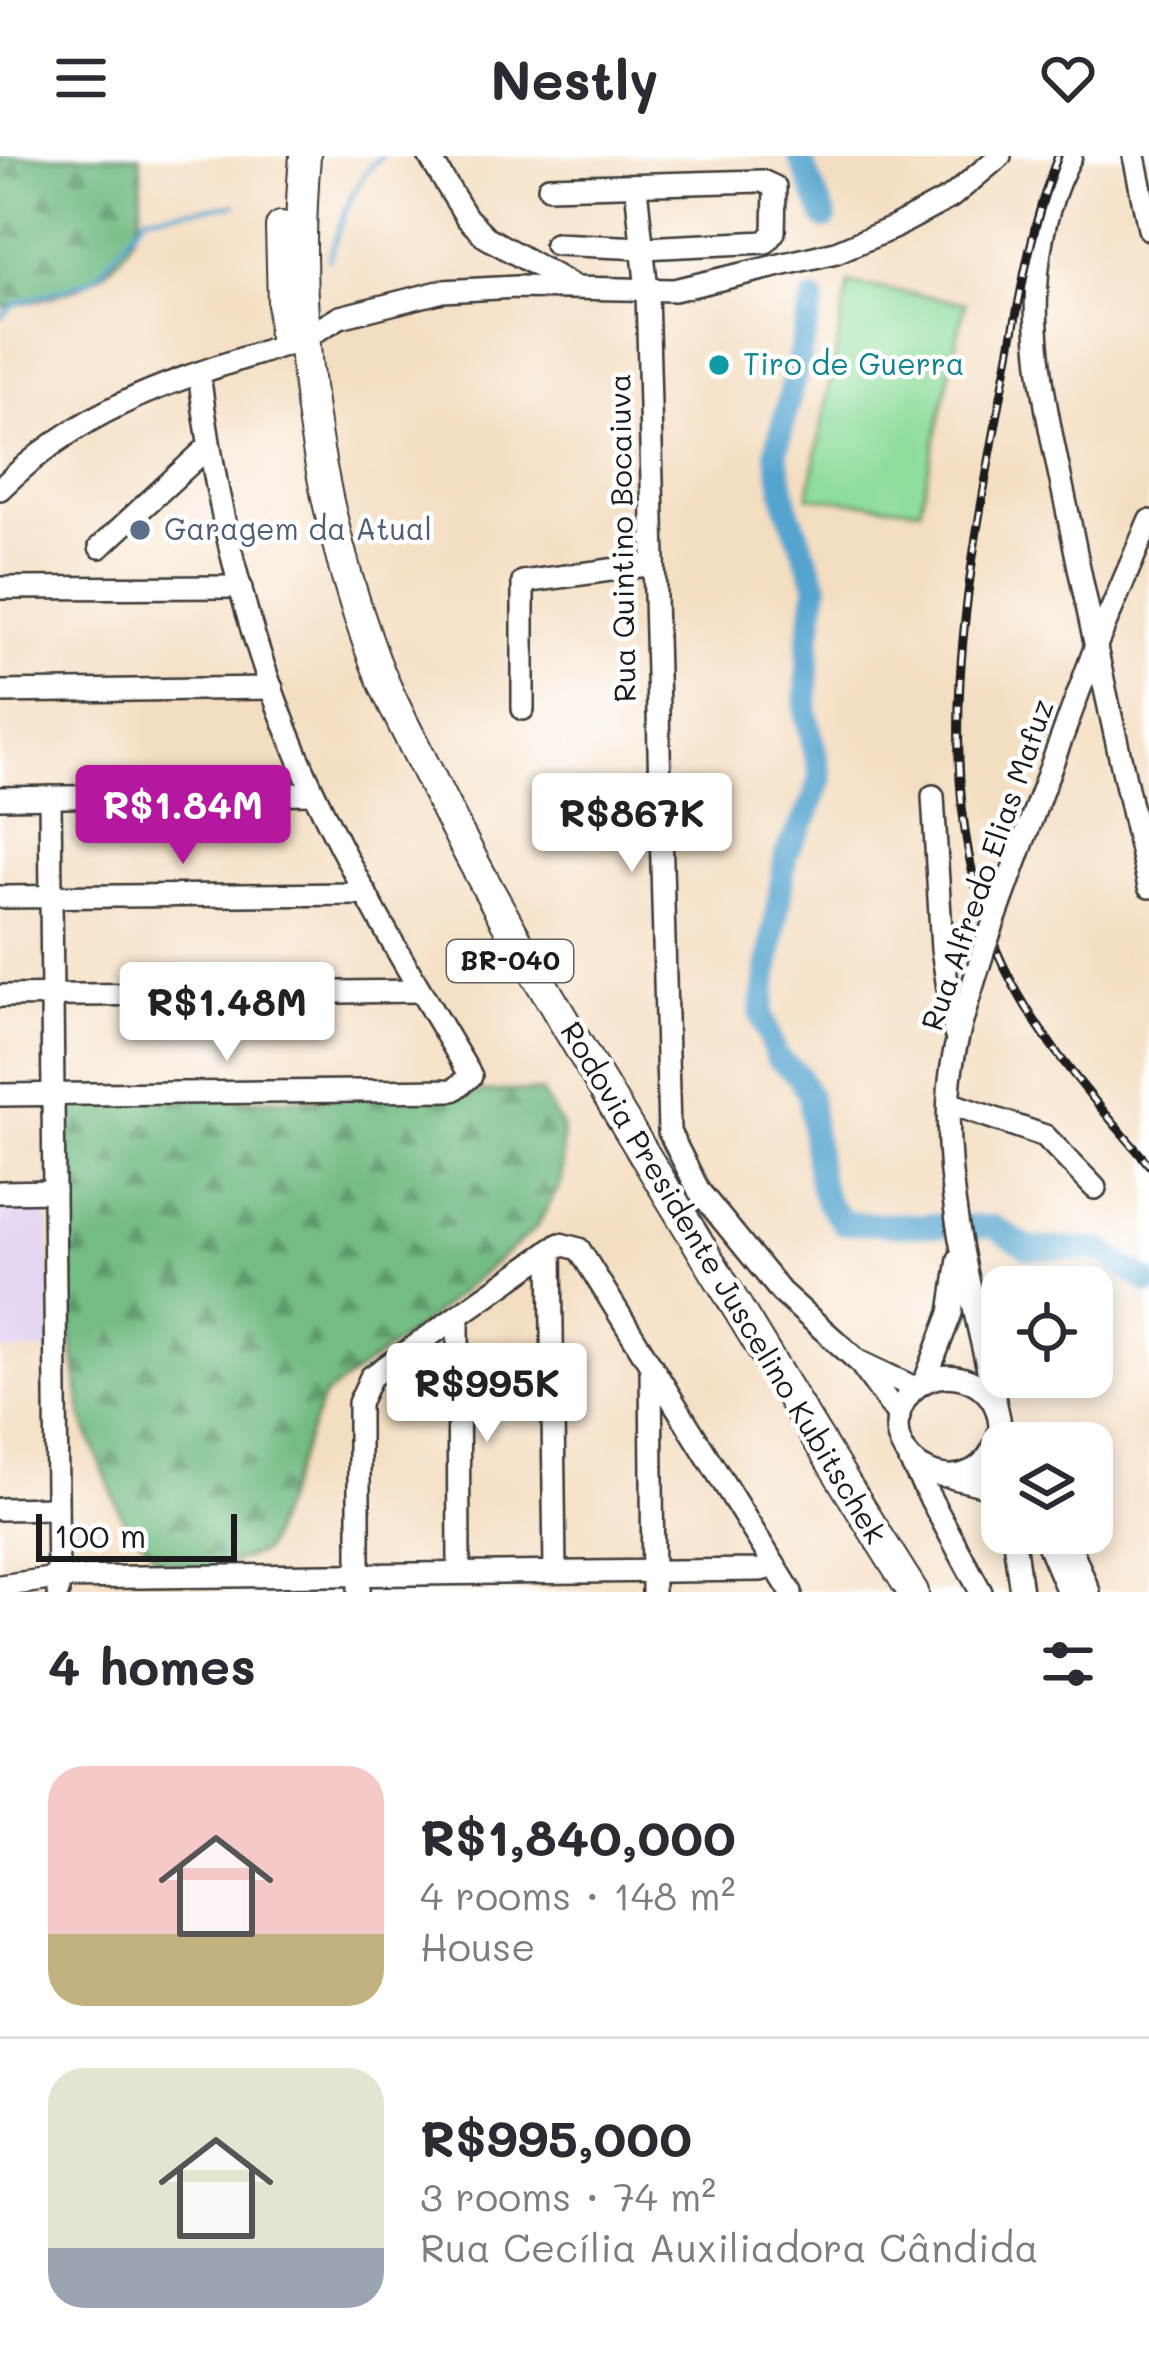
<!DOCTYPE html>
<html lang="en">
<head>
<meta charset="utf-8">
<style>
  :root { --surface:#fff; --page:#f2f2f3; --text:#2b2b33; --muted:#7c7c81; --line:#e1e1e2; --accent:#b5179e }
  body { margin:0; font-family:Mali,sans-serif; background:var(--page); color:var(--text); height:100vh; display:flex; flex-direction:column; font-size:45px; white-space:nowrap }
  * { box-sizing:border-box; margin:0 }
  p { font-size:39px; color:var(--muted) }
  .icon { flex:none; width:66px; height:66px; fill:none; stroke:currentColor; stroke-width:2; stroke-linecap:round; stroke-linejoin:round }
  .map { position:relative; height:1436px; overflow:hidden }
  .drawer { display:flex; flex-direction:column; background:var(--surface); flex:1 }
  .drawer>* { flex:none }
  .buttons { position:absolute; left:981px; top:1110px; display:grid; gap:24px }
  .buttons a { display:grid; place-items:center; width:132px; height:132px; border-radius:24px; background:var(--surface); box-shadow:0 6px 18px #0003; font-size:60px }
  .scale { position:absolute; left:36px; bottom:30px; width:201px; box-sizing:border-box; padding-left:12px; border:6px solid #1c1c1c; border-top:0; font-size:33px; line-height:42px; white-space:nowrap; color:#1c1c1c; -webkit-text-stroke:9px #fff; paint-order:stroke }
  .price { position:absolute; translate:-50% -102px; padding:0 27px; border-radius:12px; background:#fff; color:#222; font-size:39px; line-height:78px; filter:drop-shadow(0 3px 6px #0008) }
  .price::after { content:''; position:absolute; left:50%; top:72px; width:36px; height:27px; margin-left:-18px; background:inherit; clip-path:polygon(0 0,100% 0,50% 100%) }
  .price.on { background:var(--accent); color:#fff }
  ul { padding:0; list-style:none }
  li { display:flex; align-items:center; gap:36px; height:300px; padding:0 48px }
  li+li { border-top:3px solid var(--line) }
  li span { display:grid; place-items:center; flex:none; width:336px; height:240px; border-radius:36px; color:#555 }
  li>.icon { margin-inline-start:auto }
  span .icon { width:144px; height:144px; fill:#fffc; stroke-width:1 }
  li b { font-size:51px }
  h2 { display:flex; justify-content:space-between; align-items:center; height:144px; padding:0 48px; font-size:51px }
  header { display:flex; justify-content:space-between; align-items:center; height:156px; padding:0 48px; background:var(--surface); font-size:54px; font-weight:700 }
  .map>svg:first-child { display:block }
</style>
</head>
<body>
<header><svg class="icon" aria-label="menu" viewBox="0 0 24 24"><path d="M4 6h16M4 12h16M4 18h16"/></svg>Nestly<svg class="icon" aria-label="heart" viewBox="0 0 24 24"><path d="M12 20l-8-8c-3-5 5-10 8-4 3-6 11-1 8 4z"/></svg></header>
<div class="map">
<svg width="1149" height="1436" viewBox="0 0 1149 1436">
  <defs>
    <pattern id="forest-firs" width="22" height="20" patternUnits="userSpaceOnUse" patternTransform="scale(3)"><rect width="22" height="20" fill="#73bc83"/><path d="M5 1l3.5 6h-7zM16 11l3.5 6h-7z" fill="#5e986a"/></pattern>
  </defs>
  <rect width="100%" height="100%" fill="#fff"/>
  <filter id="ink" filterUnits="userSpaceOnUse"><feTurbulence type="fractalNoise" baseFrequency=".00833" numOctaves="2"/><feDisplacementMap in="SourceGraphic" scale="24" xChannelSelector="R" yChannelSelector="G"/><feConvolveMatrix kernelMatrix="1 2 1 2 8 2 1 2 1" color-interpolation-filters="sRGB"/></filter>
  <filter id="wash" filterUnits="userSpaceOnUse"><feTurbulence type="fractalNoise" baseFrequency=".004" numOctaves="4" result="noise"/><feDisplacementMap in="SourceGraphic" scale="48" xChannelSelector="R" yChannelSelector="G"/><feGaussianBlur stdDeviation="2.7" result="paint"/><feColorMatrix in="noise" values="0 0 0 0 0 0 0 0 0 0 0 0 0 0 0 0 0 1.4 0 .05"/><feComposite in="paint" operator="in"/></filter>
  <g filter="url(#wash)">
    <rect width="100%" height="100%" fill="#f4dec1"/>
    <path fill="#e2d4f3" d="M47 1042 51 1194 0 1196V1043Z"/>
    <g fill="url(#forest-firs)" stroke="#486c50" stroke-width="3">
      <path d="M0 0H140C140 18 144 40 140 58 126 126 60 142 0 151Z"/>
      <path d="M507 935 541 936 562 971V1025L536 1072 416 1173 323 1241 264 1395 211 1415 157 1402 123 1363 82 1262 62 1110 68 1052 58 949 108 942 275 944Z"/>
    </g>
    <path fill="#8fdd9b" stroke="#567c5c" stroke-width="3" d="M849 127 965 147 920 353 808 341Z"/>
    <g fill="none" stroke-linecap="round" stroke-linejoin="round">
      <g stroke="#55a4cf" stroke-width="4.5">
        <path d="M329 103C342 65 350 28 381 0"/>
        <path d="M0 162 15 148 93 123 146 59 235 49"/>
      </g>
      <g stroke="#55a4cf" stroke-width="24">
        <path d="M799 0 825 62"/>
        <path d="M813 145 776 296 787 351 817 429 809 484 806 556 821 622 808 657 786 698 761 858 777 902 798 919 809 940 819 1022 826 1045 843 1067 994 1071 1028 1092 1100 1094 1149 1127"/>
      </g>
    </g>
  </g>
  <g filter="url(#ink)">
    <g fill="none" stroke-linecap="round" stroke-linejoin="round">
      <g stroke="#3c3935" stroke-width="26">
        <g id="minor">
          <path d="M429 0 467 62 486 81 573 130"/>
          <path d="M1071 0C1004 123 1050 264 1075 392 1098 505 1124 618 1149 731"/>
          <path d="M1134 0 1149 73"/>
          <path d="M549 31 762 25 775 31 774 76 766 86 643 92 555 88"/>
          <path d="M636 31 647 135 669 976 699 1035 781 1136 858 1205 915 1232"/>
          <path d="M304 182 340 161 443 135 516 131 674 134 836 96 893 72 951 41 1000 0"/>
          <path d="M0 333C86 248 173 225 284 189"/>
          <path d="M100 391 208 291"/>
          <path d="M0 432 241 431"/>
          <path d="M0 536 272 532"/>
          <path d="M523 553V426L654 408"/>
          <path d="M933 640 942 793 955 878"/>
          <path d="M50 641 58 1436"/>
          <path d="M0 642 314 637"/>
          <path d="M1020 694 1095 492 1149 365"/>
          <path d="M0 741 366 738"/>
          <path d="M984 793C970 840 952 887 949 936 943 1043 975 1151 997 1254"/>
          <path d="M0 840 420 835"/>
          <path d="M0 939 454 934 471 920C416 828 361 736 315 639 253 507 217 361 199 217"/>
          <path d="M949 947 1045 980 1095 1032"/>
          <path d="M0 1036 54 1035"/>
          <path d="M551 1094 555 1416"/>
          <path d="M458 1160 459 1417"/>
          <path d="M651 1209 653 1436"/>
          <path d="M862 1210 899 1261"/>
          <path d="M925 1225 951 1157 959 1103"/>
          <path d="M1000 1273C979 1364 863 1306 907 1241 931 1208 983 1216 997 1254 1001 1265 1000 1279 1002 1291"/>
          <path d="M910 1305 981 1436"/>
          <path d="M954 1322 1002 1334"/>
          <path d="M0 1353 57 1352"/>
          <path d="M1013 1377 1021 1436"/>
          <path d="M1043 1377 1068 1436"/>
          <path d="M1065 1377 1089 1436"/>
          <path d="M0 1430 57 1422 761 1414 775 1410"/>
          <path d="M359 1436V1247L371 1221 560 1088 579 1093 791 1436"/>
        </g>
      </g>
      <g stroke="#3c3935" stroke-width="34">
        <g id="highway">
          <path d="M305 0C291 164 314 337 370 492 386 538 410 580 431 623 494 752 568 873 642 995 732 1142 820 1290 913 1436"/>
          <path d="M281 71 284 185"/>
        </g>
      </g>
      <use href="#minor" stroke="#fff" stroke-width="21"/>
      <use href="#highway" stroke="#fff" stroke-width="30"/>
      <g stroke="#1c1c1c" stroke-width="9">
        <path id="rail" d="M1058 0C1029 74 1018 152 1003 230 970 405 925 625 997 795 1032 877 1092 941 1149 1009"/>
      </g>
      <use href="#rail" stroke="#fff" stroke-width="4.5" stroke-dasharray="14" stroke-linecap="butt"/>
      <g stroke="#3c3935" stroke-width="26" stroke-linecap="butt">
        <path id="minor-bridge" d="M984 793 1020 694"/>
      </g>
      <use href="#minor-bridge" stroke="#fff" stroke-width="21"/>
    </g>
  </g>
  <circle fill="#0f9aa8" stroke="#fff" stroke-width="4.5" cx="719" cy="209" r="12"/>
  <circle fill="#5c6f8a" stroke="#fff" stroke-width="4.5" cx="140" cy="374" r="12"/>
  <g text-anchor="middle" stroke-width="9" stroke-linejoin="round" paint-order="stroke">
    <rect fill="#fff" stroke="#606060" stroke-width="3" x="447" y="784" width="126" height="42" rx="9"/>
    <g font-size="27" font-weight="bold" fill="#1c1c1c">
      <text x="510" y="814">BR-040</text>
    </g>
    <g font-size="30" fill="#0d838f" stroke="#fff" text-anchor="start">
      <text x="743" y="219">Tiro de Guerra</text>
    </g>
    <g font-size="30" fill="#4e5e75" stroke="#fff" text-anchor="start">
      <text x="164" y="384">Garagem da Atual</text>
    </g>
    <g font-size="30" fill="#1c1c1c" stroke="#fff">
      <text transform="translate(623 382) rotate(-91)" y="10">Rua Quintino Bocaiuva</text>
      <text transform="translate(988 709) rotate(-71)" y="10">Rua Alfredo Elias Mafuz</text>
      <text transform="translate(723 1127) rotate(59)" y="10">Rodovia Presidente Juscelino Kubitschek</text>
    </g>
  </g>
</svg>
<div class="buttons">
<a><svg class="icon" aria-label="locate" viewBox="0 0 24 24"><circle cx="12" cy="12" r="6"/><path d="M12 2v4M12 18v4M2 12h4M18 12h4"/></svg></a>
<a><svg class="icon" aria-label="layers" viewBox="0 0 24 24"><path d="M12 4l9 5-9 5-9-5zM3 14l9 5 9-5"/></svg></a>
</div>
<div class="scale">100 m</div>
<b class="price on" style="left:183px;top:711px">R$1.84M</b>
<b class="price" style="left:632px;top:719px">R$867K</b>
<b class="price" style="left:227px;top:908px">R$1.48M</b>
<b class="price" style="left:487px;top:1289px">R$995K</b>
</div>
<section class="drawer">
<h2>4 homes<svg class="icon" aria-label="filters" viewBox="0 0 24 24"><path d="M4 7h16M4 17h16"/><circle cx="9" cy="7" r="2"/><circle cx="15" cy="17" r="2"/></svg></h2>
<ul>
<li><span style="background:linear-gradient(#f6c9c9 70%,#c2b280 0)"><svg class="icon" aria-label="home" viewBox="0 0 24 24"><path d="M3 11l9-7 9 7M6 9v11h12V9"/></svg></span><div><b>R$1,840,000</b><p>4 rooms · 148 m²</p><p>House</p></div></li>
<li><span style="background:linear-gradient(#dfe7d0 75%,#9aa5b1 0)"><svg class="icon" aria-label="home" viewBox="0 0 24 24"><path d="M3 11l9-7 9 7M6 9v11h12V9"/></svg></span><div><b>R$995,000</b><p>3 rooms · 74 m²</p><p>Rua Cecília Auxiliadora Cândida</p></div></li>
</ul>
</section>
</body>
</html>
